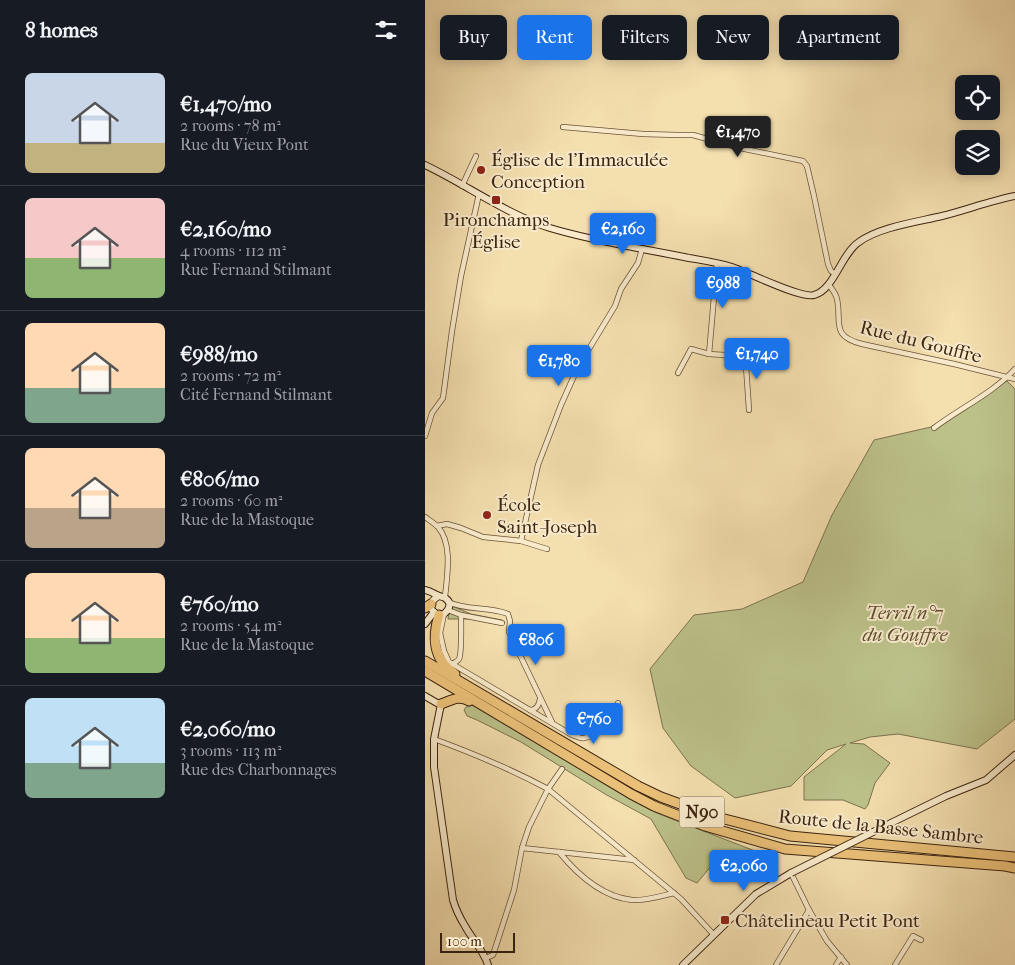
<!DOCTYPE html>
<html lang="en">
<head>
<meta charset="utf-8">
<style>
  :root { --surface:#171b24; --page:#242831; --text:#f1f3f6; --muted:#9ea1a6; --line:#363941; --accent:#1a73e8 }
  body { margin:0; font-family:"IM FELL French Canon",serif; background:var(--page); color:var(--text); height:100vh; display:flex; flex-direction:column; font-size:19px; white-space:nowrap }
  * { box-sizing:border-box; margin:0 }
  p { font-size:16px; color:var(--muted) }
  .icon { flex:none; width:28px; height:28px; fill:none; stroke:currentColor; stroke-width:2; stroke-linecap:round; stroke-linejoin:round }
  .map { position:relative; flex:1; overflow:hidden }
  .drawer { display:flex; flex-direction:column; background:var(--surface); width:425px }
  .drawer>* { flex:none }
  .banner { position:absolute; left:15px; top:15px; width:475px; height:45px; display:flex; gap:10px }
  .fabs { position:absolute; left:530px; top:75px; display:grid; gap:10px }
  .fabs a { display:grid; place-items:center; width:45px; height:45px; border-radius:8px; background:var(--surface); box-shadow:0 2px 12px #0003; font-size:25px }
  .scale { position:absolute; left:15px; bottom:12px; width:75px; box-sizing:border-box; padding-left:5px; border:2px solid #3d2411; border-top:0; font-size:14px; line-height:18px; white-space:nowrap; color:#3d2411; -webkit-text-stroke:4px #f8eacb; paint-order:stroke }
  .price { position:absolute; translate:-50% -42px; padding:0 11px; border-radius:5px; background:var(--accent); color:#fff; font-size:16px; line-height:32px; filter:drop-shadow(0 1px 2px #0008) }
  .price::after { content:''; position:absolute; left:50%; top:30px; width:15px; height:11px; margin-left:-8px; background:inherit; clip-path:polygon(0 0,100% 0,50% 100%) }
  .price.on { background:#222; color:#fff }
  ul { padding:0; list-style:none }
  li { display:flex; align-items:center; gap:15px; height:125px; padding:0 25px }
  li+li { border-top:1px solid var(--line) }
  li span { display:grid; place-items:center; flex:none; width:140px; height:100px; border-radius:8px; color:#555 }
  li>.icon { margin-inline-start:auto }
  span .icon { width:60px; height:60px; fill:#fffc; stroke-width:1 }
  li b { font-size:21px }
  h2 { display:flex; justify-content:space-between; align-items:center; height:60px; padding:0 25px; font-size:21px }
  .tag { padding:0 18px; border-radius:8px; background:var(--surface); box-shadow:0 2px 12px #0003; font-size:18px; line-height:45px }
  .tag.on { background:var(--accent); color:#fff }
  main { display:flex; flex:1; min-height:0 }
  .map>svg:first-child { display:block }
</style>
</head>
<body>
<main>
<section class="drawer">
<h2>8 homes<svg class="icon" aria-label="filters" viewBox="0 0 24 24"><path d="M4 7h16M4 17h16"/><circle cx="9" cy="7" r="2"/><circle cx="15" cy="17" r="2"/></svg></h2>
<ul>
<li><span style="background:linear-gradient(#c9d6e8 70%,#c2b280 0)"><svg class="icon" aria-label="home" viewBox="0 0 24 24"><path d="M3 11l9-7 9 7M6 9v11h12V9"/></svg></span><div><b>€1,470/mo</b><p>2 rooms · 78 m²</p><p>Rue du Vieux Pont</p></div></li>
<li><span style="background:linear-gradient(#f6c9c9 60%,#8fb573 0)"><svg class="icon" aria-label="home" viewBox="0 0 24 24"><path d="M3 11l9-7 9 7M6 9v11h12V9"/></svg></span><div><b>€2,160/mo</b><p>4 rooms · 112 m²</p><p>Rue Fernand Stilmant</p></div></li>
<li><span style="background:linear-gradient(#ffd9b3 65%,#7fa58c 0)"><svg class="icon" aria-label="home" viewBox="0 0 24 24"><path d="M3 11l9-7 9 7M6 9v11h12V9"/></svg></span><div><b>€988/mo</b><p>2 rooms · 72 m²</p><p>Cité Fernand Stilmant</p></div></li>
<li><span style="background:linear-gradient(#ffd9b3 60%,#b9a48a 0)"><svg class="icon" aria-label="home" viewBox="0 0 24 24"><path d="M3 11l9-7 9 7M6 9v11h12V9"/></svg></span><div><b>€806/mo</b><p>2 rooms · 60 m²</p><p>Rue de la Mastoque</p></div></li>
<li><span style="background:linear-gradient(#ffd9b3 65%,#8fb573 0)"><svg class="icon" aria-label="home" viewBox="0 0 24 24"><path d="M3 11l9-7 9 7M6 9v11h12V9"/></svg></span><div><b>€760/mo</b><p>2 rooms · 54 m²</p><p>Rue de la Mastoque</p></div></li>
<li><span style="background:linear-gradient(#bfe0f5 65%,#7fa58c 0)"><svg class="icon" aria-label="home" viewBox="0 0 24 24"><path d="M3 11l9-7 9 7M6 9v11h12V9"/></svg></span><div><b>€2,060/mo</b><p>3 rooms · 113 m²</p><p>Rue des Charbonnages</p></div></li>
</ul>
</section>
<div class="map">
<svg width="590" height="965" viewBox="0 0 590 965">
  <rect width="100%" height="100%" fill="#f4dfaf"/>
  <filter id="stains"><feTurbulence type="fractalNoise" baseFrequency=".004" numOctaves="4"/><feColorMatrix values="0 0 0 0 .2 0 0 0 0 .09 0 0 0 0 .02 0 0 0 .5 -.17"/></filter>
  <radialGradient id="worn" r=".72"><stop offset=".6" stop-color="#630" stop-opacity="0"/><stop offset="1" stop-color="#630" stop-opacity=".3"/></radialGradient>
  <g fill="#bcc18a" stroke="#7c724e">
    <path d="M582 381 590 389V719L552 749 473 734 445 737 425 743 439 744 465 763 450 783 443 805 440 809 418 800H379V777L421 744 402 750 366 786 310 798 266 766 238 728 225 669 269 615 317 609 378 582 407 515 449 440 506 427Z"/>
    <path d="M25 605 46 614 77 620 76 625 45 619H23Z"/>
    <path d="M48 705 229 812 330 851 296 854 272 883 261 878 226 819 180 794 96 742 52 720 42 716 39 710 41 707Z"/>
  </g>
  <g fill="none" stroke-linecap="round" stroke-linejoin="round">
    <g stroke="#6b5338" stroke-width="6">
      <g id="street">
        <path d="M138 127 218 134 253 135H268L315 148 378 161 382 166 389 196 403 264 406 271 410 274"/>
        <path d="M37 186 51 156"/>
        <path d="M404 285C407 289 411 294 412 299 417 322 405 336 437 344L529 364 590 379"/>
        <path d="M284 354 292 263"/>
        <path d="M253 373 266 349 284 354 299 355 321 366 324 410"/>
        <path d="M509 428C535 408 567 394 590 369"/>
        <path d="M0 436 7 413 18 398 27 331 36 276 54 194"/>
        <path d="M0 517C4 520 9 523 13 527 28 544 22 576 20 597"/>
        <path d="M12 526 22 524 36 528 58 537 96 541 122 549"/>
        <path d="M96 541 113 465 136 405 153 367 190 306 196 289 213 263 217 249"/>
        <path d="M23 602C42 611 64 606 83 614L85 621 84 632 127 722"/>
        <path d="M23 610 36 615 77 623"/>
        <path d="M19 614 15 633 19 651 24 662 147 735C151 736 156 739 159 738 178 735 186 718 193 703"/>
        <path d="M28 664C30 662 33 661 34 659 37 654 36 622 36 615"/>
        <path d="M105 710C111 710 114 705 115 699"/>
        <path d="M9 739C47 753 88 770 123 789L256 899 289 935"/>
        <path d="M97 848 209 860"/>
        <path d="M134 852C152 874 177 897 207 900 221 901 236 896 249 893"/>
        <path d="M366 873 384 910 402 941 422 965"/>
        <path d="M61 958 68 955 89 890 97 848 104 827 123 789 137 769"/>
        <path d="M351 965 384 910"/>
        <path d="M411 965 416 957"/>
        <path d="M470 965 488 936 496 940"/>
      </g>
    </g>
    <g stroke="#3d2411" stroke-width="8">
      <g id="secondary">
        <path d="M0 165C42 185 81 214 125 228 168 241 214 248 259 257 275 260 291 262 307 267 323 272 376 299 389 295 409 290 416 254 434 242 454 227 492 222 517 216 541 210 565 201 590 196"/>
        <path d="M0 590C5 591 8 593 12 595 13 596 19 597 20 598 28 603 24 611 17 615 4 614 2 602 14 596"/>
        <path d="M0 624 9 612"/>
        <path d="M0 696 12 703 16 704 9 739V767L28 900C31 910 35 918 40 926 47 939 59 951 63 965"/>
        <path d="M468 822 521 796 561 780 590 755"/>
        <path d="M258 965 331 894 366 873"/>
      </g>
    </g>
    <g stroke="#3d2411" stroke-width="11">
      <g id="highway">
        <path d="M0 608 6 604"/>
        <path d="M14 615C7 637 8 660 30 674"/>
        <path d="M0 661 213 786 236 797 288 816 365 836 590 857"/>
        <path d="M0 671 206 794 229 806 280 826 360 849 580 866 590 868"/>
        <path d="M16 704C27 700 34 695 44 701"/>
      </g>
    </g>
    <use href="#street" stroke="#f8eacb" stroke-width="4.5"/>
    <use href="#secondary" stroke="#f8eacb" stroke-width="6"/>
    <use href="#highway" stroke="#eac078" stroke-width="9"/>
    <g stroke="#3d2411" stroke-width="8" stroke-linecap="butt">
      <path id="secondary-bridge" d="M366 873 468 822"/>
    </g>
    <use href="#secondary-bridge" stroke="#f8eacb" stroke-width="6"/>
  </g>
  <g fill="#8f2418" stroke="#f8eacb" stroke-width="2">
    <circle cx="56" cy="170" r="5"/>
    <rect x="66" y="195" width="10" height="10" rx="2.5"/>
    <circle cx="62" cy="515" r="5"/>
    <rect x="295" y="915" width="10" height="10" rx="2.5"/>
  </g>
  <g text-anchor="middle" stroke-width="4" stroke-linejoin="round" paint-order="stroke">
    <rect fill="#f8eacb" stroke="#755f49" stroke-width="1" x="254.5" y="796.5" width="45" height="31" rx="4"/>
    <g font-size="18" font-weight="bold" fill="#3d2411">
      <text x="277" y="818">N90</text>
    </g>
    <g font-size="19" fill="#3d2411" stroke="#f8eacb" text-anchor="start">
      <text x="66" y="166">Église de l'Immaculée<tspan x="66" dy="22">Conception</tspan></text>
      <text x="71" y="226" text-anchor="middle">Pironchamps<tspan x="71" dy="22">Église</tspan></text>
      <text x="72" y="511">École<tspan x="72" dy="22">Saint-Joseph</tspan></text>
      <text x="310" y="927">Châtelineau Petit Pont</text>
    </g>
    <g font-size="19" fill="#3d2411" stroke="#f8eacb">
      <text transform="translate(496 341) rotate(14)" y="7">Rue du Gouffre</text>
      <text transform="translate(456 826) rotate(6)" y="7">Route de la Basse Sambre</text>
    </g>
    <g font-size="19" font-style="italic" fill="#5d4b2f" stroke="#f8eacb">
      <text x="480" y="619">Terril n°7<tspan x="480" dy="22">du Gouffre</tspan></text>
    </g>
  </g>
  <rect width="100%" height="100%" filter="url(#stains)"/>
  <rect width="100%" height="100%" fill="url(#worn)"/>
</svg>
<div class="fabs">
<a><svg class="icon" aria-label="locate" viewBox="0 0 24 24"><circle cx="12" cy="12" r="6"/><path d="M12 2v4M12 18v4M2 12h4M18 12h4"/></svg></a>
<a><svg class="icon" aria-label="layers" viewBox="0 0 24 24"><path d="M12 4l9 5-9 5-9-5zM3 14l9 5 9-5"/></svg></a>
</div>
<div class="scale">100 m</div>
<b class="price on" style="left:313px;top:158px">€1,470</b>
<b class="price" style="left:198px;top:255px">€2,160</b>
<b class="price" style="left:298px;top:309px">€988</b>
<b class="price" style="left:332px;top:380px">€1,740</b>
<b class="price" style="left:134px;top:387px">€1,780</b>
<b class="price" style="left:111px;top:666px">€806</b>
<b class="price" style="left:169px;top:745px">€760</b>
<b class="price" style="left:319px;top:892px">€2,060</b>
<div class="banner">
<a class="tag">Buy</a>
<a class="tag on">Rent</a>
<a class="tag">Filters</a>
<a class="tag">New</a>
<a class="tag">Apartment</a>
</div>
</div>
</main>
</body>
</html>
